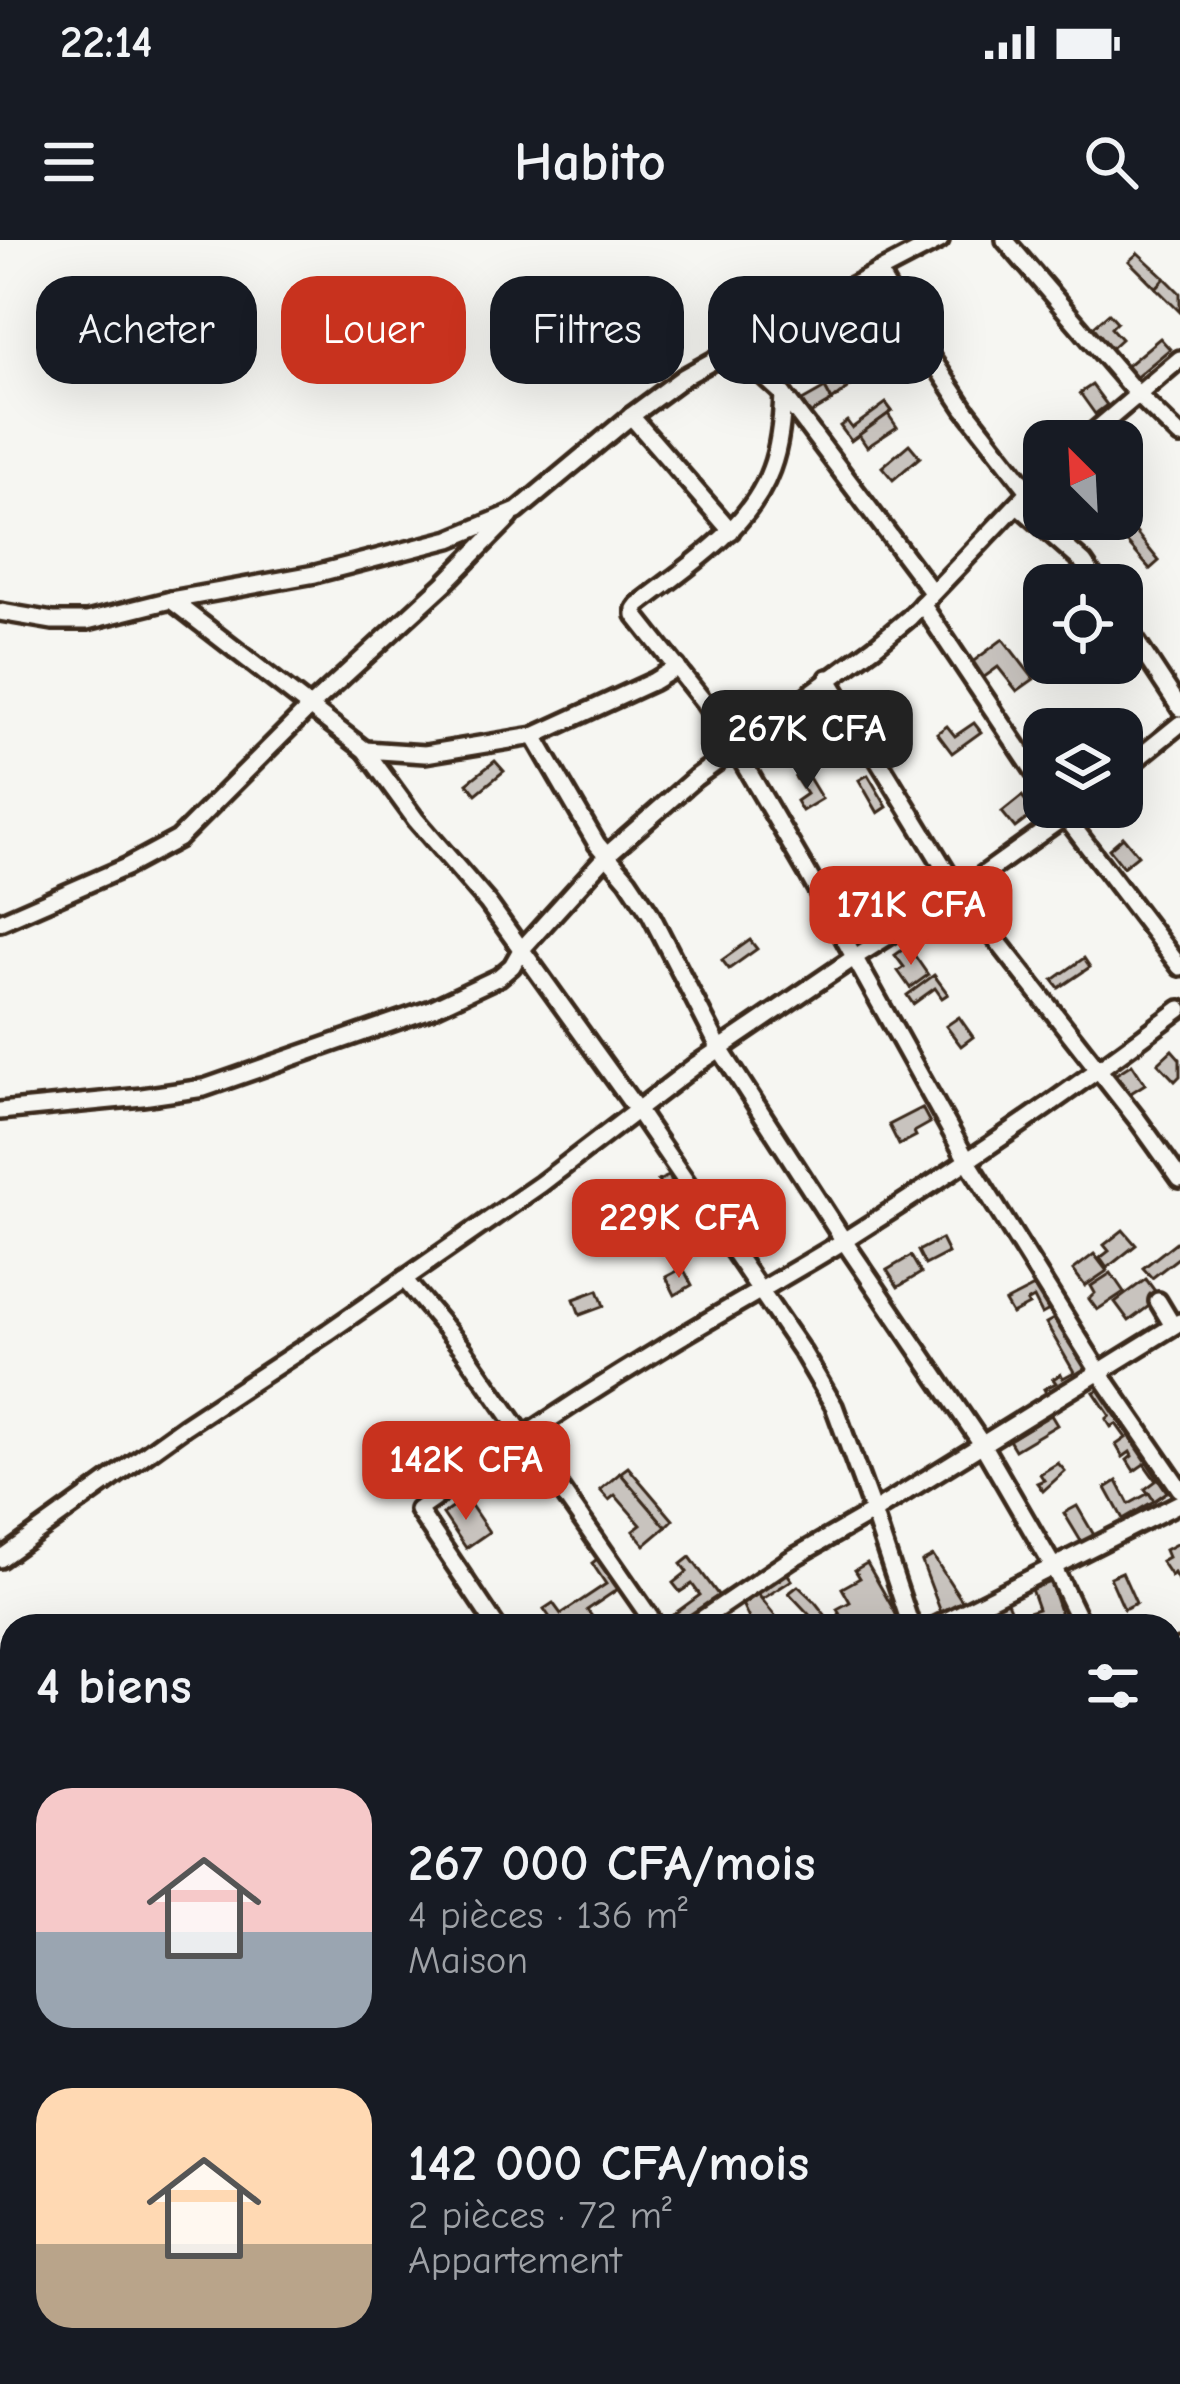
<!DOCTYPE html>
<html lang="fr">
<head>
<meta charset="utf-8">
<style>
  :root { --surface:#171b24; --page:#242831; --text:#f1f3f6; --muted:#9ea1a6; --accent:#c8321e }
  body { margin:0; font-family:"Comic Neue",sans-serif; background:var(--page); color:var(--text); height:100vh; display:flex; flex-direction:column; font-size:45px; white-space:nowrap }
  * { box-sizing:border-box; margin:0 }
  p { font-size:39px; color:var(--muted) }
  .icon { flex:none; width:66px; height:66px; fill:none; stroke:currentColor; stroke-width:2; stroke-linecap:round; stroke-linejoin:round }
  .map { position:relative; flex:1; overflow:hidden }
  .drawer { position:absolute; left:0px; top:1374px; width:1182px; height:771px; display:flex; flex-direction:column; background:var(--surface); border-radius:36px 36px 0 0; box-shadow:0 12px 48px #0002 }
  .drawer>* { flex:none }
  .top-card { position:absolute; left:36px; top:36px; width:1110px; height:108px; display:flex; gap:24px }
  .needle { width:78px; rotate:336deg }
  .tools { position:absolute; left:1023px; top:180px; display:grid; gap:24px }
  .tools a { display:grid; place-items:center; width:120px; height:120px; border-radius:24px; background:var(--surface); box-shadow:0 12px 48px #0002; font-size:60px }
  .price { position:absolute; translate:-50% -102px; padding:0 27px; border-radius:24px; background:var(--accent); color:#fff; font-size:39px; line-height:78px; filter:drop-shadow(0 3px 6px #0008) }
  .price::after { content:''; position:absolute; left:50%; top:72px; width:36px; height:27px; margin-left:-18px; background:inherit; clip-path:polygon(0 0,100% 0,50% 100%) }
  .price.on { background:#222; color:#fff }
  ul { padding:0; list-style:none }
  li { display:flex; align-items:center; gap:36px; height:300px; padding:0 36px }
  li span { display:grid; place-items:center; flex:none; width:336px; height:240px; border-radius:36px; color:#555 }
  li>.icon { margin-inline-start:auto }
  span .icon { width:144px; height:144px; fill:#fffc; stroke-width:1 }
  li b { font-size:51px }
  h2 { display:flex; justify-content:space-between; align-items:center; height:144px; padding:0 36px; font-size:51px }
  .pill { padding:0 42px; border-radius:36px; background:var(--surface); box-shadow:0 12px 48px #0002; font-size:42px; line-height:108px }
  .pill.on { background:var(--accent); color:#fff }
  .status { display:flex; justify-content:space-between; align-items:center; height:84px; padding:0 60px; background:var(--surface); direction:ltr }
  .status svg { height:33px; fill:currentColor }
  header { display:flex; justify-content:space-between; align-items:center; height:156px; padding:0 36px; background:var(--surface); font-size:54px; font-weight:800 }
  .map>svg:first-child { display:block }
</style>
</head>
<body>
<div class="status"><b>22:14</b><svg viewBox="0 0 49 12"><path d="M0 12V9h3v3zM5 12V6h3v6zM10 12V3h3v9zM15 12V0h3v12zM26 1h20v11H26zM47 4h2v5h-2z"/></svg></div>
<header><svg class="icon" aria-label="menu" viewBox="0 0 24 24"><path d="M4 6h16M4 12h16M4 18h16"/></svg>Habito<svg class="icon" aria-label="search" viewBox="0 0 24 24"><circle cx="10" cy="10" r="6"/><path d="M15 15l6 6"/></svg></header>
<div class="map">
<svg width="1180" height="2144" viewBox="0 0 1180 2144">
  <rect width="100%" height="100%" fill="#f6f6f2"/>
  <filter id="ink" filterUnits="userSpaceOnUse"><feTurbulence type="fractalNoise" baseFrequency=".00833" numOctaves="2"/><feDisplacementMap in="SourceGraphic" scale="24" xChannelSelector="R" yChannelSelector="G"/><feConvolveMatrix kernelMatrix="1 2 1 2 8 2 1 2 1" color-interpolation-filters="sRGB"/></filter>
  <g filter="url(#ink)">
    <path fill="#dad9d3" stroke="#8a8278" stroke-width="3" d="M1170 1644 1180 1655V2144H127L123 2133H1170Z"/>
    <g fill="#c8c3be" stroke="#3b2a1e" stroke-width="3">
      <path d="M1138 13 1165 38 1156 48 1129 21Z"/>
      <path d="M1165 38 1180 53V72L1156 48Z"/>
      <path d="M1109 73 1117 82 1111 88 1121 99 1110 109 1092 88Z"/>
      <path d="M1160 98 1170 109 1133 140 1123 129Z"/>
      <path d="M885 105 893 113 832 161 825 148Z"/>
      <path d="M1092 145 1107 165 1095 174 1080 153Z"/>
      <path d="M825 148 832 161 810 174 802 161Z"/>
      <path d="M886 163 892 171 851 201 840 186 847 181 852 188Z"/>
      <path d="M888 174 897 187 867 207 859 195Z"/>
      <path d="M909 204 920 217 893 240 882 227Z"/>
      <path d="M1134 290 1159 321 1150 329 1124 299Z"/>
      <path d="M1003 399 1034 439 1017 451 998 427 983 438 971 423Z"/>
      <path d="M974 483 981 492 952 513 937 493 947 486 955 496Z"/>
      <path d="M495 521 504 531 476 554 467 543Z"/>
      <path d="M805 531 822 559 802 571 796 561 806 554 795 537Z"/>
      <path d="M868 535 887 567 878 573 859 540Z"/>
      <path d="M1022 556 1035 573 1015 588 1002 572Z"/>
      <path d="M1123 597 1138 615 1123 627 1109 609Z"/>
      <path d="M885 644 899 666 881 678 867 656Z"/>
      <path d="M750 700 757 709 729 729 722 720Z"/>
      <path d="M908 706 928 735 910 748 898 731 904 727 895 715Z"/>
      <path d="M1084 718 1090 727 1059 748 1053 740Z"/>
      <path d="M934 735 948 754 942 758 935 748 913 764 907 755Z"/>
      <path d="M959 777 973 797 961 806 946 786Z"/>
      <path d="M1172 810 1180 819V836L1175 841 1158 823Z"/>
      <path d="M1132 824 1145 844 1126 856 1113 836Z"/>
      <path d="M922 868 930 883 914 892 916 896 899 905 889 885Z"/>
      <path d="M669 936 683 965 673 970 658 941Z"/>
      <path d="M1123 990 1136 1005 1107 1028 1100 1018 1109 1011 1104 1005Z"/>
      <path d="M941 999 948 1013 925 1025 918 1011Z"/>
      <path d="M1180 999V1020L1178 1018 1152 1038 1143 1028Z"/>
      <path d="M1094 1014 1107 1031 1085 1046 1073 1030Z"/>
      <path d="M911 1016 921 1033 898 1047 887 1030Z"/>
      <path d="M683 1028 692 1045 675 1055 666 1037Z"/>
      <path d="M1111 1033 1124 1052 1097 1070 1089 1059 1095 1053 1091 1046Z"/>
      <path d="M1146 1039 1160 1058 1129 1081 1115 1062Z"/>
      <path d="M1038 1045 1051 1069 1042 1074 1034 1058 1027 1062 1029 1065 1012 1074 1005 1062Z"/>
      <path d="M598 1050 604 1066 580 1075 574 1059Z"/>
      <path d="M1057 1077 1089 1135 1048 1157 1044 1149 1056 1143 1053 1139 1061 1134 1063 1138 1074 1132 1046 1083Z"/>
      <path d="M1098 1150 1167 1252 1154 1261 1145 1249 1156 1241 1144 1224 1134 1231 1127 1220 1132 1216 1130 1212 1123 1217 1116 1205 1126 1198 1116 1184 1111 1187 1106 1179 1110 1176 1094 1152Z"/>
      <path d="M1051 1175 1057 1185 1015 1210 1009 1200Z"/>
      <path d="M1058 1223 1065 1231 1043 1251 1037 1243 1044 1240 1040 1234Z"/>
      <path d="M628 1227 673 1280 666 1287 620 1233Z"/>
      <path d="M620 1233 666 1287 645 1305 633 1291 641 1285 615 1255 609 1260 600 1250Z"/>
      <path d="M1117 1241 1129 1264 1149 1253 1154 1261 1123 1279 1106 1248Z"/>
      <path d="M466 1258 489 1292 466 1308 443 1274Z"/>
      <path d="M1077 1266 1094 1295 1082 1303 1064 1273Z"/>
      <path d="M1180 1302V1344L1174 1333 1171 1336 1161 1321 1168 1317 1165 1310Z"/>
      <path d="M601 1316 621 1347 587 1370 594 1379 583 1386H556L544 1369 553 1363 561 1374 606 1344 592 1323Z"/>
      <path d="M933 1316 964 1364 942 1375 922 1322Z"/>
      <path d="M690 1317 719 1356 680 1386H666L663 1382 700 1355 692 1344 680 1352 673 1343 687 1332 681 1324Z"/>
      <path d="M867 1323 900 1381 891 1386H846L837 1369 850 1362 842 1348 860 1338 855 1330Z"/>
      <path d="M786 1332 792 1340 761 1360 756 1352Z"/>
      <path d="M1122 1332 1136 1363 1124 1369 1110 1337Z"/>
      <path d="M1050 1342 1065 1386H1046L1045 1384 1032 1386 1028 1372 1038 1369 1031 1349Z"/>
      <path d="M798 1346 815 1362 834 1386H820L789 1353Z"/>
      <path d="M756 1352 776 1377 764 1386H747L751 1383 742 1364Z"/>
      <path d="M1006 1360 1017 1386H992L985 1369Z"/>
    </g>
    <g fill="none" stroke-linecap="round" stroke-linejoin="round">
      <g stroke="#3b2a1e" stroke-width="24">
        <g id="minor">
          <path d="M1005 0 1137 154 1180 196"/>
          <path d="M878 32 904 77 965 169 1029 251"/>
          <path d="M735 110 783 154 932 352"/>
          <path d="M783 154C782 179 780 205 771 229 749 290 686 327 638 365L635 369V375L704 462 734 507 807 632 967 920 1100 1133 1180 1249"/>
          <path d="M631 176 731 291"/>
          <path d="M1083 201 1180 119"/>
          <path d="M1018 265 1084 323 1099 345"/>
          <path d="M171 360 365 510 416 580 488 663 637 870 803 1113 834 1166 873 1272 791 1319 692 1386"/>
          <path d="M922 364 1044 546"/>
          <path d="M0 372 53 381H87L171 360 315 334 450 299 517 271 631 176 684 137 777 85 940 0"/>
          <path d="M1122 380 1180 468"/>
          <path d="M828 438 959 652 1137 879 1180 939"/>
          <path d="M534 496 597 604 628 640 650 673 720 809 844 1001 982 1204 1054 1328 1082 1386"/>
          <path d="M365 510 425 514 534 496 654 441 677 427"/>
          <path d="M1122 531 1180 484"/>
          <path d="M1058 567 1180 727"/>
          <path d="M0 682 126 627 178 599 309 468 444 344 510 277"/>
          <path d="M0 871 142 857 204 848 431 769 499 737 512 726 521 710 606 616 695 538 874 407 909 378 1044 236"/>
          <path d="M404 1039 463 1109 656 1386"/>
          <path d="M1158 1061 1173 1086"/>
          <path d="M0 1319 185 1186 328 1092 541 944 696 825 855 717 959 652 1078 567"/>
          <path d="M496 1386 418 1270C497 1213 578 1159 661 1109 721 1072 782 1039 842 1002 958 929 1071 852 1180 769"/>
          <path d="M911 1386 873 1272 1180 1082"/>
          <path d="M936 1386 1180 1263"/>
          <path d="M1170 1410 1180 1408"/>
          <path d="M0 1565 12 1566"/>
        </g>
      </g>
      <use href="#minor" stroke="#f6f6f2" stroke-width="15"/>
    </g>
  </g>
</svg>
<div class="tools">
<a><svg class="needle" viewBox="-14 -14 28 28"><path d="M0-13l5 13h-10z" fill="#e53935"/><path d="M0 13l5-13h-10z" fill="#9ea1a6"/></svg></a>
<a><svg class="icon" aria-label="locate" viewBox="0 0 24 24"><circle cx="12" cy="12" r="6"/><path d="M12 2v4M12 18v4M2 12h4M18 12h4"/></svg></a>
<a><svg class="icon" aria-label="layers" viewBox="0 0 24 24"><path d="M12 4l9 5-9 5-9-5zM3 14l9 5 9-5"/></svg></a>
</div>
<b class="price on" style="left:807px;top:552px">267K CFA</b>
<b class="price" style="left:911px;top:728px">171K CFA</b>
<b class="price" style="left:679px;top:1041px">229K CFA</b>
<b class="price" style="left:466px;top:1283px">142K CFA</b>
<div class="top-card">
<a class="pill">Acheter</a>
<a class="pill on">Louer</a>
<a class="pill">Filtres</a>
<a class="pill">Nouveau</a>
</div>
<section class="drawer">
<h2>4 biens<svg class="icon" aria-label="filters" viewBox="0 0 24 24"><path d="M4 7h16M4 17h16"/><circle cx="9" cy="7" r="2"/><circle cx="15" cy="17" r="2"/></svg></h2>
<ul>
<li><span style="background:linear-gradient(#f6c9c9 60%,#9aa5b1 0)"><svg class="icon" aria-label="home" viewBox="0 0 24 24"><path d="M3 11l9-7 9 7M6 9v11h12V9"/></svg></span><div><b>267 000 CFA/mois</b><p>4 pièces · 136 m²</p><p>Maison</p></div></li>
<li><span style="background:linear-gradient(#ffd9b3 65%,#b9a48a 0)"><svg class="icon" aria-label="home" viewBox="0 0 24 24"><path d="M3 11l9-7 9 7M6 9v11h12V9"/></svg></span><div><b>142 000 CFA/mois</b><p>2 pièces · 72 m²</p><p>Appartement</p></div></li>
</ul>
</section>
</div>
</body>
</html>
